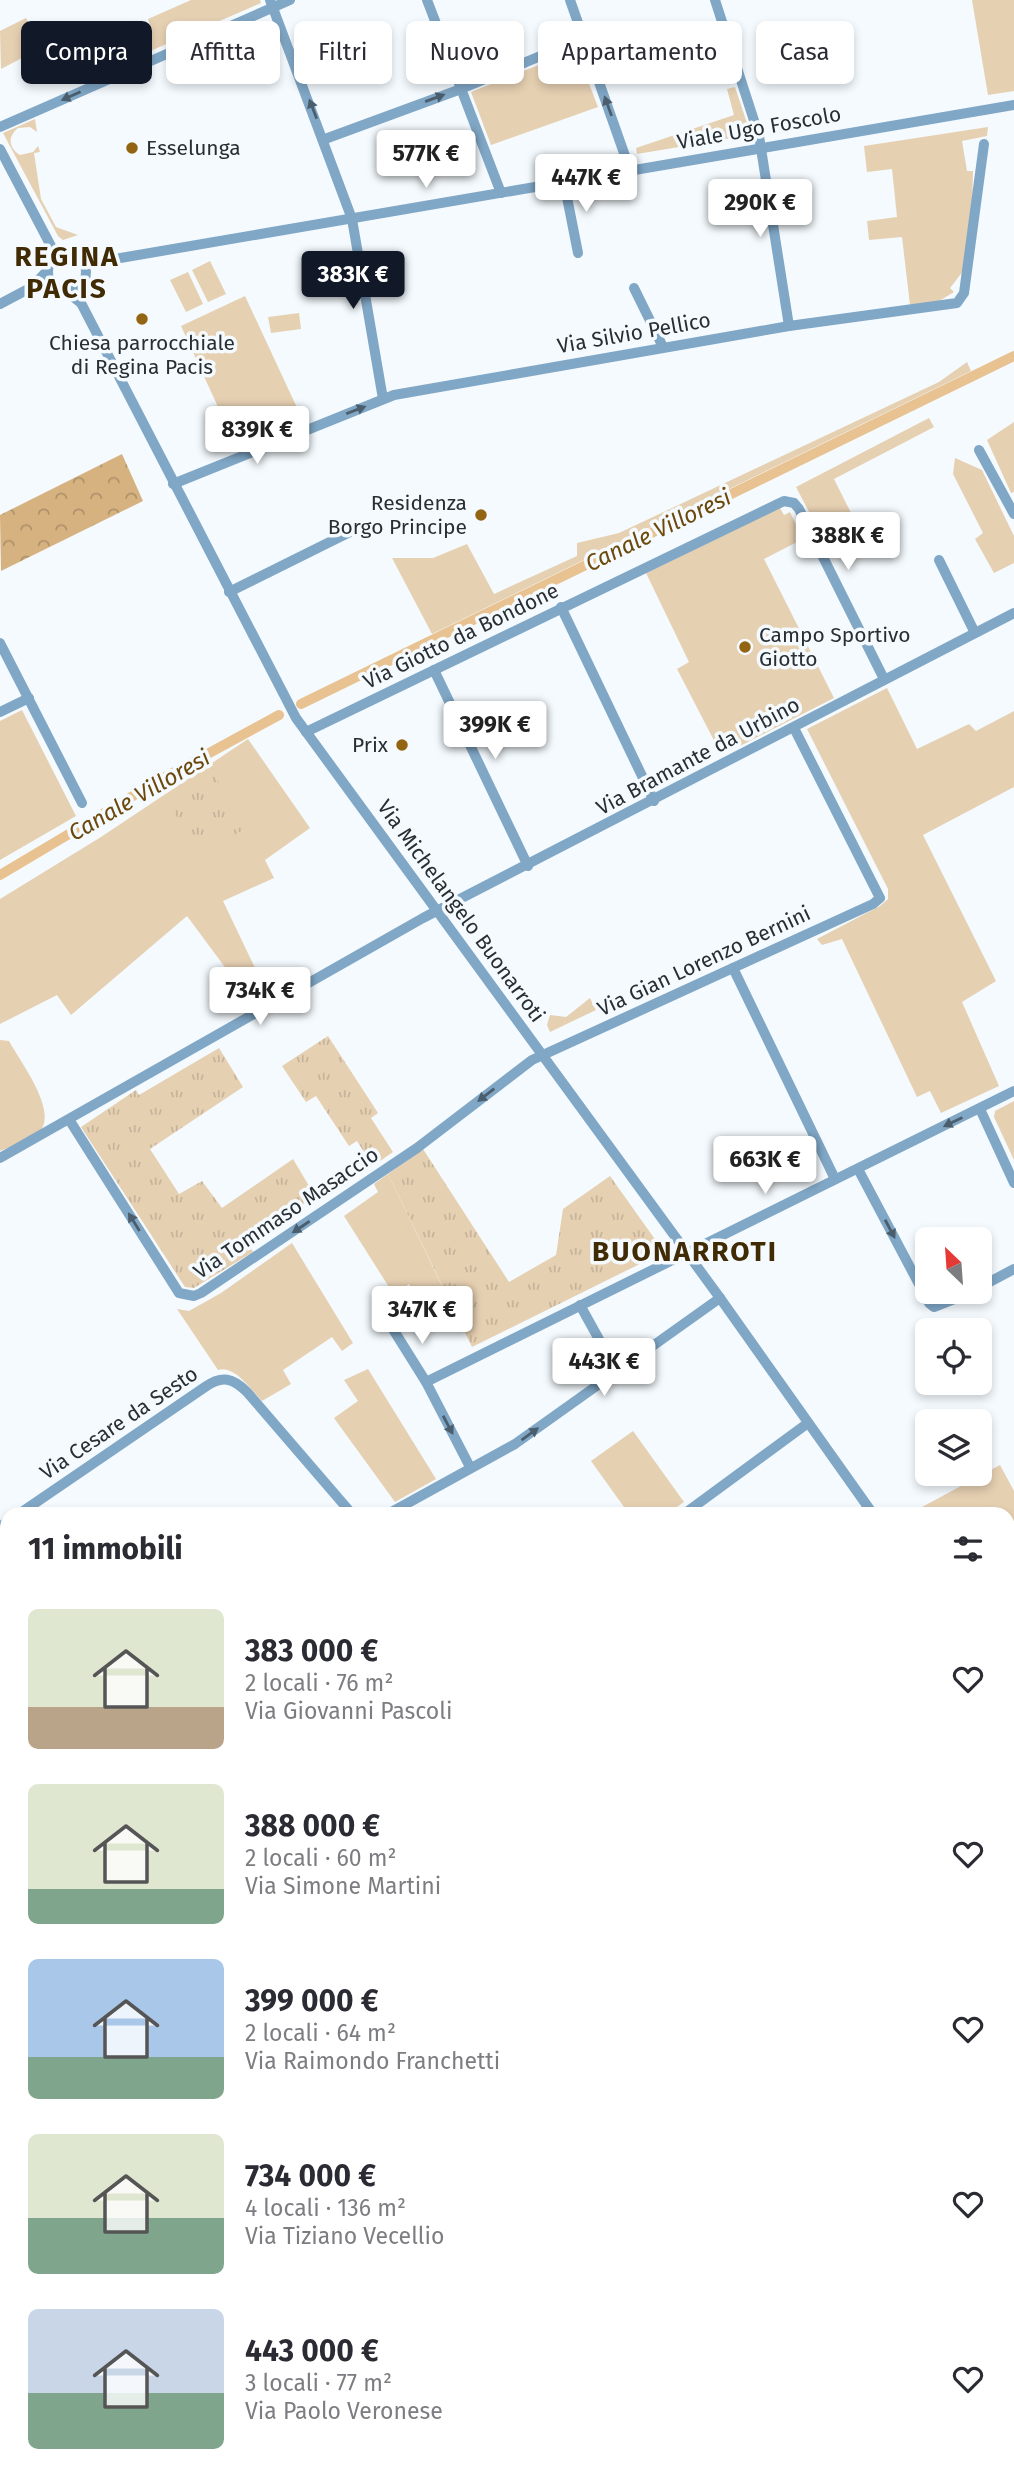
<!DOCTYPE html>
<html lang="it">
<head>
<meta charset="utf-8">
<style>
  :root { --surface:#fff; --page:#f2f2f3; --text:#2b2b33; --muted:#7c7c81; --accent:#111827 }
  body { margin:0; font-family:"Fira Sans",sans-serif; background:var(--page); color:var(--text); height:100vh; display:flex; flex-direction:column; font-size:26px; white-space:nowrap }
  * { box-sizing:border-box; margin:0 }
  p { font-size:23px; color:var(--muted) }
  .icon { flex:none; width:38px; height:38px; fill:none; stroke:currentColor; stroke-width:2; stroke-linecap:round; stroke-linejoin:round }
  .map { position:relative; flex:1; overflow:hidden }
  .panel { position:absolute; left:0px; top:1507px; width:1015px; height:975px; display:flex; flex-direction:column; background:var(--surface); border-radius:21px 21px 0 0; box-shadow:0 4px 10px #0003 }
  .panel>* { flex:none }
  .hud { position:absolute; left:21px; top:21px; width:973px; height:63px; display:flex; gap:14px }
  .needle { width:46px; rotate:335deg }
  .tools { position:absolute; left:915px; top:1227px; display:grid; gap:14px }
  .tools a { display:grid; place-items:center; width:77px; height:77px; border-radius:10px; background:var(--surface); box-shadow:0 4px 10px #0003; font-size:35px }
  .price { position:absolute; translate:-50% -60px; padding:0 16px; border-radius:7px; background:#fff; color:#222; font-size:23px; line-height:46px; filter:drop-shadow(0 2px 4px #0008) }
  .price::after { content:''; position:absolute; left:50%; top:42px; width:21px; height:16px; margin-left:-10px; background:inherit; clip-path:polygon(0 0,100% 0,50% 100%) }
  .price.selected { background:var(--accent); color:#fff }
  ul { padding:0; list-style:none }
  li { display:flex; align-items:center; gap:21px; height:175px; padding:0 28px }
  li span { display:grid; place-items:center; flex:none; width:196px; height:140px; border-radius:10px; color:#555 }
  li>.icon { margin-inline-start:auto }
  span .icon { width:84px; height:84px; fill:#fffc; stroke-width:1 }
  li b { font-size:30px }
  h2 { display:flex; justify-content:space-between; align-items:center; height:84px; padding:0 28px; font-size:30px }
  .pill { padding:0 24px; border-radius:10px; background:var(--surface); box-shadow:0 4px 10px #0003; font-size:24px; line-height:63px }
  .pill.selected { background:var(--accent); color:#fff }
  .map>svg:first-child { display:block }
</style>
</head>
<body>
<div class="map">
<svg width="1014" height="2481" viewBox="0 0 1014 2481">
  <defs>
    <pattern id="forest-crowns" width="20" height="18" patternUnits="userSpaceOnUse" patternTransform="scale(1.75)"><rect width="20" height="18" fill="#d7b281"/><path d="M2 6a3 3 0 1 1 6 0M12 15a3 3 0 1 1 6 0" fill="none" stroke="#ae916a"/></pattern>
    <pattern id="park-tufts" width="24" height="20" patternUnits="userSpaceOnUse" patternTransform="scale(1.75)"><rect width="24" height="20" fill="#e6d0b2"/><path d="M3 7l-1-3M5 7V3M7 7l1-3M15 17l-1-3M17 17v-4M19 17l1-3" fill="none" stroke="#c5b39a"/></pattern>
  </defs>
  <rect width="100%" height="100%" fill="#f4fafe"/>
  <g fill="#e6d0b2">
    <path d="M191 0H260L261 3 127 61 118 39 150 25 148 19Z"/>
    <path d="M972 0H1014V91L988 95Z"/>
    <path d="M26 18 41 48 1 69 0 31Z"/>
    <path d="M576 50 598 107 491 145 471 92Z"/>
    <path d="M735 87 751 135 637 154 636 148 734 115 727 89Z"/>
    <path d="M35 119 37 132 30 127 18 128C7 137 9 148 20 155L33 152 38 146 40 152 34 153 41 199 56 227 78 235 63 240 58 236 3 133Z"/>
    <path d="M988 127 987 136 962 141 967 171H973L972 210 964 270 950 288 954 292 939 301 910 305 902 237 869 240 867 221 897 217 892 169 867 172 864 146Z"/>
    <path d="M210 261 226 294 208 302 192 270Z"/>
    <path d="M188 272 203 304 186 312 170 280Z"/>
    <path d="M245 296 299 412 234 442 181 326Z"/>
    <path d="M299 313 301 329 271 333 268 317Z"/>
    <path d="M967 362 971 371 432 634 392 558H433L467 544 494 594 577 556V543L619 533 939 382Z"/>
    <path d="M929 418 934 427 834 479 853 517 820 533 796 487Z"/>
    <path d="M1014 422V492L1011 493 987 440Z"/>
    <path d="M955 458 982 470 1014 536V563L994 573 975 539 983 533 953 474Z"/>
    <path d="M780 508 784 515 790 512 803 539 764 559 834 698 740 746 738 743 720 752 677 669 689 662 646 573Z"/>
    <path d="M887 688 917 749 969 724 976 731 1014 711V787L923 835 996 981 962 1002 999 1086 941 1113 930 1091 917 1097 842 939 822 945 817 939 880 906 888 899V889L807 729Z"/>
    <path d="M22 710 76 816 0 860V721Z"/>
    <path d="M248 739 310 828 265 860 274 878 223 901 266 991 250 1001 187 916 71 1015 57 995 0 1024V899L101 837Z"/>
    <path d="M590 998 596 1010 550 1032 547 1025 550 1015 566 1017Z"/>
    <path d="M0 1040 9 1041C21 1063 63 1117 36 1135 26 1142 11 1146 0 1151Z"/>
    <path d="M1014 1101V1160L994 1117 995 1111Z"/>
    <path d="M388 1174 442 1286 418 1300 409 1284 394 1295 344 1216 378 1192 374 1184Z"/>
    <path d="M292 1243 353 1343 342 1351 332 1337 283 1370 291 1384 262 1401C251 1390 235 1365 218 1370L177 1309 189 1311 221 1293Z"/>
    <path d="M368 1369 436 1479 395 1502 334 1418 358 1401 344 1380Z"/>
    <path d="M633 1431 684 1502 667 1514H629L591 1461Z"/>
    <path d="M1000 1465 1014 1491V1655L1008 1652V1514H909Z"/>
    <path d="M5 1538 7 1541V1680L0 1672V1540Z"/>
    <path d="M1014 2274V2411L1008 2423V2278Z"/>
    <path d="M559 2475V2474L723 2475 718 2481H555Z"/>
  </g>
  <path fill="url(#forest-crowns)" d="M122 454 143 501 1 571 0 515Z"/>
  <g fill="url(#park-tufts)">
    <path d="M215 775 245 829 196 856 170 803Z"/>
    <path d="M328 1036 378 1113 371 1118 393 1152 373 1166 357 1141 349 1146 316 1096 306 1102 282 1066Z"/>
    <path d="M219 1048 243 1087 150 1149 179 1194 202 1181 222 1208 293 1159 315 1196 248 1243 253 1252 194 1288 185 1287 81 1127 136 1090 139 1095Z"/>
    <path d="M423 1149 509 1282 556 1255 563 1209 610 1176 664 1252 472 1347 388 1174Z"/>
  </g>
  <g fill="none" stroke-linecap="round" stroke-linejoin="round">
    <g stroke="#e8c391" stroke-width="2.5">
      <path d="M0 1660 7 1664"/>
      <path d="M0 1829 7 1828"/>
    </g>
    <g stroke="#e8c391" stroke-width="10">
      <path d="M301 704 1014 356"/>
      <path d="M0 875 158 781 279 715"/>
    </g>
    <g stroke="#cbd1d5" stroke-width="14" stroke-dasharray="14 7" stroke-linecap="butt">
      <path d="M1008 1720 1014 1713"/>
      <path d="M1008 1761 1014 1753"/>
    </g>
    <g stroke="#80a7c6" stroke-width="10">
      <path d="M270 0 352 219 383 399"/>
      <path d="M427 0 501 193"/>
      <path d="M570 0 630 170"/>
      <path d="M715 0 759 136 789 326"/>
      <path d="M0 127 290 0"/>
      <path d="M325 139 461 89 584 38"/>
      <path d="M0 149 51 246V261"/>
      <path d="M564 182 578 253"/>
      <circle cx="67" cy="272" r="19"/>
      <path d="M80 258 97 262 1014 105"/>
      <path d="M634 288 663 347"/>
      <path d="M66 291 81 303 296 718 720 1298 873 1514"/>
      <path d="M0 304 32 287 47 271"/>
      <path d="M979 450 1014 514"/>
      <path d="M173 484 394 395 789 326 957 303 964 293 984 144"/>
      <path d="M939 560 974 631"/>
      <path d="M229 592 364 525"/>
      <path d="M561 607 654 801"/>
      <path d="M0 643 82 803"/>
      <path d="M434 670 528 866"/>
      <path d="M0 712 29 698"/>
      <path d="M306 732 784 501 794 503 799 509 884 679"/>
      <path d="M733 968 835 1179"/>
      <path d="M980 1109 1014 1183"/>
      <path d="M70 1121 179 1293 194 1296 201 1293 417 1148 532 1060 873 904 880 898 794 728"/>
      <path d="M0 1158 423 918 1014 613"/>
      <path d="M858 1169 929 1303 934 1307 972 1292"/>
      <path d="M980 1287 1014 1269"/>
      <path d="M580 1305 616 1370"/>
      <path d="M391 1326 426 1382 470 1467"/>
      <path d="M426 1382 1014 1091"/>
      <path d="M19 1514 205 1387C222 1375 233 1378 247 1392L352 1514"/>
      <path d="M388 1514 515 1444 720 1298"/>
      <path d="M684 1514 808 1423"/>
      <path d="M0 1527 7 1522"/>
      <path d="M1008 1667 1014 1666"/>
      <path d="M1008 1799 1014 1792"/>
      <path d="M1008 2105 1014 2118"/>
      <path d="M963 2481 967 2474"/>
    </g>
    <g stroke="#21608b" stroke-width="14">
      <path d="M500 2481 504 2474"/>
      <path d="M537 2481 541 2474"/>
    </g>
  </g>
  <defs><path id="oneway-solid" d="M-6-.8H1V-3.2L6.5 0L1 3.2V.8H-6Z" transform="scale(1.75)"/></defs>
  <g fill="#4b5e6d">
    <use href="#oneway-solid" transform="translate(71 96) rotate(156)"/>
    <use href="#oneway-solid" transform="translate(435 98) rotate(-20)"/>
    <use href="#oneway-solid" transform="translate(608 106) rotate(-110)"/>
    <use href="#oneway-solid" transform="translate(313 109) rotate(-111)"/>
    <use href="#oneway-solid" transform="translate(356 410) rotate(-21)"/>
    <use href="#oneway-solid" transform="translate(486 1095) rotate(142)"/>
    <use href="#oneway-solid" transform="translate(953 1122) rotate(154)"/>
    <use href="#oneway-solid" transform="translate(134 1222) rotate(-122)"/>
    <use href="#oneway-solid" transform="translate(301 1227) rotate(146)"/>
    <use href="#oneway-solid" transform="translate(890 1229) rotate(62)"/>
    <use href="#oneway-solid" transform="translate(448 1425) rotate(62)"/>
    <use href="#oneway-solid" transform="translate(530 1434) rotate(-36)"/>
  </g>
  <g fill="#936412" stroke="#f4fafe" stroke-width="2.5">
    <circle cx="132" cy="148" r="7"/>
    <circle cx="142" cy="319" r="7"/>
    <circle cx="481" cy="515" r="7"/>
    <circle cx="745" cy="647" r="7"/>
    <circle cx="402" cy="745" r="7"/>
  </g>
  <g text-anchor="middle" stroke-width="7" stroke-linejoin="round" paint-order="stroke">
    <g font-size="21" fill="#282e32" stroke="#f4fafe">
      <text transform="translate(759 128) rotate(-10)" y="7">Viale Ugo Foscolo</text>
      <text transform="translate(634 333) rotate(-10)" y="7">Via Silvio Pellico</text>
      <text transform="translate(461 636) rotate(-26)" y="7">Via Giotto da Bondone</text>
      <text transform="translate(698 756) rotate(-28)" y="7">Via Bramante da Urbino</text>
      <text transform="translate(461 911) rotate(54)" y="7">Via Michelangelo Buonarroti</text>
      <text transform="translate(704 961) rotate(-25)" y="7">Via Gian Lorenzo Bernini</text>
      <text transform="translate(286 1213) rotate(-34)" y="7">Via Tommaso Masaccio</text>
      <text transform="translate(119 1423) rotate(-34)" y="7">Via Cesare da Sesto</text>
    </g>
    <g font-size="21" fill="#282e32" stroke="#f4fafe" text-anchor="start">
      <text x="146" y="155">Esselunga</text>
      <text x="142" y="350" text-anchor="middle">Chiesa parrocchiale<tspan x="142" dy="24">di Regina Pacis</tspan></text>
      <text x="467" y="510" text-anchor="end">Residenza<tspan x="467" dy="24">Borgo Principe</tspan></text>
      <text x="759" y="642">Campo Sportivo<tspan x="759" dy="24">Giotto</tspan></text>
      <text x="388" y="752" text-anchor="end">Prix</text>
    </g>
    <g font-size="23" font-style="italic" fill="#6c490b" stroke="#f4fafe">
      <text transform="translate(658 530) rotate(-26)" y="8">Canale Villoresi</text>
      <text transform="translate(139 795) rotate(-30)" y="8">Canale Villoresi</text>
    </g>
    <g font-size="28" font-weight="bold" letter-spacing="2" fill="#412b05" stroke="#f4fafe">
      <text x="67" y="266">REGINA<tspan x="67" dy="32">PACIS</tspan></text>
      <text x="685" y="1261">BUONARROTI</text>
    </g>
  </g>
</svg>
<div class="tools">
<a><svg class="needle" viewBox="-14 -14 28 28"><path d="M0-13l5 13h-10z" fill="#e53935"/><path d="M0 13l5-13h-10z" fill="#7c7c81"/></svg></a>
<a><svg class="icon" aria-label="locate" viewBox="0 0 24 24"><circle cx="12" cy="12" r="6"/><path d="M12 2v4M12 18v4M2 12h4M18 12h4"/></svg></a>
<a><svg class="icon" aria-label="layers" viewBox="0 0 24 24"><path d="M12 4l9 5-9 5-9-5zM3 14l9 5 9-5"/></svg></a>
</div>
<b class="price" style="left:426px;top:190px">577K €</b>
<b class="price" style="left:586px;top:214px">447K €</b>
<b class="price" style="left:760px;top:239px">290K €</b>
<b class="price selected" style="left:353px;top:311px">383K €</b>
<b class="price" style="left:257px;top:466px">839K €</b>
<b class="price" style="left:848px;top:572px">388K €</b>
<b class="price" style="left:495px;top:761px">399K €</b>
<b class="price" style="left:260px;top:1027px">734K €</b>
<b class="price" style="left:765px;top:1196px">663K €</b>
<b class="price" style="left:422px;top:1346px">347K €</b>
<b class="price" style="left:604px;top:1398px">443K €</b>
<div class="hud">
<a class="pill selected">Compra</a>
<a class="pill">Affitta</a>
<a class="pill">Filtri</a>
<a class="pill">Nuovo</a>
<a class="pill">Appartamento</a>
<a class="pill">Casa</a>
</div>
<section class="panel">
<h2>11 immobili<svg class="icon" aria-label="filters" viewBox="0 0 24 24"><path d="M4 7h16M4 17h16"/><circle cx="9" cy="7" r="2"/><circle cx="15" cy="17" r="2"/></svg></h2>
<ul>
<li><span style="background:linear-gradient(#dfe7d0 70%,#b9a48a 0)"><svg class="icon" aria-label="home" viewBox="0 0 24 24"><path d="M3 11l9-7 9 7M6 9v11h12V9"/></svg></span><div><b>383 000 €</b><p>2 locali · 76 m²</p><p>Via Giovanni Pascoli</p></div><svg class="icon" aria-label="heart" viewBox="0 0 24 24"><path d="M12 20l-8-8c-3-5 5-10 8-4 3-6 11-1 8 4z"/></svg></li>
<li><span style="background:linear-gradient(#dfe7d0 75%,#7fa58c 0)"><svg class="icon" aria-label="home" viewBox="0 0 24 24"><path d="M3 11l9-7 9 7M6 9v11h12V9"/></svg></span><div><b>388 000 €</b><p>2 locali · 60 m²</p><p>Via Simone Martini</p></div><svg class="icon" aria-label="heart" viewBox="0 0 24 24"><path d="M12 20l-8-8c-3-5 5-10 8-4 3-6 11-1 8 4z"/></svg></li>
<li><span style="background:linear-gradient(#a9c7e8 70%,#7fa58c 0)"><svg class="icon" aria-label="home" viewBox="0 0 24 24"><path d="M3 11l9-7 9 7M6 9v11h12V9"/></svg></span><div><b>399 000 €</b><p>2 locali · 64 m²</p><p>Via Raimondo Franchetti</p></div><svg class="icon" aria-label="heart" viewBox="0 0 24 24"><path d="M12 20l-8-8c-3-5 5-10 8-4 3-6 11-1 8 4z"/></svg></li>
<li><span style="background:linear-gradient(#dfe7d0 60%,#7fa58c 0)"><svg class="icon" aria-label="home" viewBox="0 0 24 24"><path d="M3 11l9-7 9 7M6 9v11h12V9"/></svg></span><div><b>734 000 €</b><p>4 locali · 136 m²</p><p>Via Tiziano Vecellio</p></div><svg class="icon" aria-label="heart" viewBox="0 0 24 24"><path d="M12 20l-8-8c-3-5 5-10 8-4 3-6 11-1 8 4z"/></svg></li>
<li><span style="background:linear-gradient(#c9d6e8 60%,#7fa58c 0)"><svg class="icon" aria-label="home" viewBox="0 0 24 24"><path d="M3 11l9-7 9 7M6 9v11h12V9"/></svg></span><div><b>443 000 €</b><p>3 locali · 77 m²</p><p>Via Paolo Veronese</p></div><svg class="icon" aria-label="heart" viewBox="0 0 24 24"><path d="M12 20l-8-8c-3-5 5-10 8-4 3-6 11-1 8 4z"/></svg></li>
</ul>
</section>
</div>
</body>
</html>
